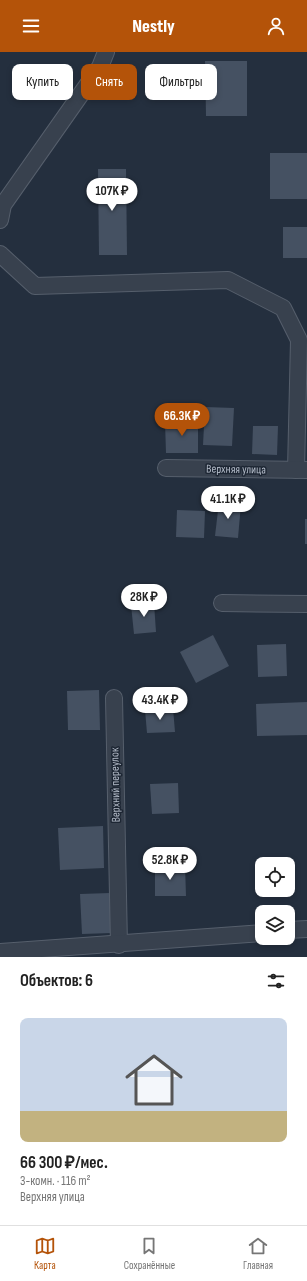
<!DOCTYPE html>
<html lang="ru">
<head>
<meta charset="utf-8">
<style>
  :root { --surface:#fff; --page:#f6f6f6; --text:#222; --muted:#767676; --line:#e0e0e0; --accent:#b45309 }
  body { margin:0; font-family:"Sofia Sans Condensed",sans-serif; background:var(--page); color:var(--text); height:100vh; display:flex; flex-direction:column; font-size:15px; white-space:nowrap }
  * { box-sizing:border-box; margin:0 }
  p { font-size:13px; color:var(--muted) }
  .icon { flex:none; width:22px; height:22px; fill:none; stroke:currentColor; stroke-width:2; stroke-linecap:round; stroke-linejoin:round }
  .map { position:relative; height:905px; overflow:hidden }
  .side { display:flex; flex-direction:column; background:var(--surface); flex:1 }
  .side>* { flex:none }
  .guide { position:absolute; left:12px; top:12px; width:283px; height:36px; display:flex; gap:8px }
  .tools { position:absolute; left:255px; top:805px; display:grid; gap:8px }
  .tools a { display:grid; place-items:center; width:40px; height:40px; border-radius:8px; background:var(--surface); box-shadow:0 2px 6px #0003; font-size:20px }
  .price { position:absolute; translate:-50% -34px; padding:0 9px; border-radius:14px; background:#fff; color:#222; font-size:13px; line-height:26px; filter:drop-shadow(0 1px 2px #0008) }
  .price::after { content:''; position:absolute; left:50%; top:24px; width:12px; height:9px; margin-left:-6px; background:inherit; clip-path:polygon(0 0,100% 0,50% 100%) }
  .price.selected { background:var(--accent); color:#fff }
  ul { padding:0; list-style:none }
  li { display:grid; align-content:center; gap:8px; height:212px; padding:0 20px }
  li+li { border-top:1px solid var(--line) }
  li span { display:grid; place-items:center; height:124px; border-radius:8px; color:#555 }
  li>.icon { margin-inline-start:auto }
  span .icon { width:72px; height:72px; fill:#fffc; stroke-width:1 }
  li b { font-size:17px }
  h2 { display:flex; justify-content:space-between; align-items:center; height:48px; padding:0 20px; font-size:17px }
  .chip { padding:0 14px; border-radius:8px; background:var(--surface); box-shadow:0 2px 6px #0003; font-size:14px; line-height:36px }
  .chip.selected { background:var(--accent); color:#fff }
  header { display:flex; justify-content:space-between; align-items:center; height:52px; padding:0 20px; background:var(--accent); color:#fff; font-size:18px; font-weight:800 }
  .menu { display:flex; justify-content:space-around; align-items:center; height:56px; border-top:1px solid var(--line); background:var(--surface); font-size:11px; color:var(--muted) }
  .menu a { display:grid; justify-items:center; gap:2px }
  .menu .selected { color:var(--accent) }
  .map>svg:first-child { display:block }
</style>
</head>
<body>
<header><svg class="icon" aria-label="menu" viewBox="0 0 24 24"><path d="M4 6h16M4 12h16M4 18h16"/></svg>Nestly<svg class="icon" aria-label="person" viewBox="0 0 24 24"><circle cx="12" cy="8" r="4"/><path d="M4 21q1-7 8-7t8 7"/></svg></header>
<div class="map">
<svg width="307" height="905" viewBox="0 0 307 905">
  <rect width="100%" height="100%" fill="#242f3e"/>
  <g fill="#455162">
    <path d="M205 9H247V64H206Z"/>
    <rect x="270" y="101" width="37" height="46"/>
    <path d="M98 117H126L127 203H99Z"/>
    <rect x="283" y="175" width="24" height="31"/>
    <path d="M205 355 234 356 232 394 203 393Z"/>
    <path d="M165 370H198V401H166Z"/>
    <path d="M253 374H278L277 403 252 402Z"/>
    <path d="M219 450 241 452 238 486 215 484Z"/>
    <path d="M177 458 205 459 204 486 176 485Z"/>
    <rect x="305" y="467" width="2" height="25"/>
    <path d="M154 551 156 580 134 582 131 553Z"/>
    <path d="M213 583 229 614 196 631 180 600Z"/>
    <path d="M286 592 287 624 258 625 257 593Z"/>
    <path d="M99 638 100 678H68L67 639Z"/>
    <path d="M307 650V683L257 684 256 652Z"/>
    <path d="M173 656 175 680 147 681 145 658Z"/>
    <path d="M178 731 179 761 152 762 150 732Z"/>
    <path d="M103 774 104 816 60 818 58 776Z"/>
    <path d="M155 813H185L186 844H155Z"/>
    <path d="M110 841 112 881 82 882 80 842Z"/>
  </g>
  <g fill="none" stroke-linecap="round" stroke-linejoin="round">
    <g stroke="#565f6c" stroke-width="18">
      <g id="minor">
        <path d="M0 168 3 153 100 15 106 0"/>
        <path d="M0 202 35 234 228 228 283 256 299 288 296 418"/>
        <path d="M166 416 307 418"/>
        <path d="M222 551 307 552"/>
        <path d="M114 646 119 893"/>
        <path d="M288 878 307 877"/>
        <path d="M0 900 262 881"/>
      </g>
    </g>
    <use href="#minor" stroke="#38414e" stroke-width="16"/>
  </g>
  <g text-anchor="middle" stroke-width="3" stroke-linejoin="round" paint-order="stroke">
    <g font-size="12" fill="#b4bcc9" stroke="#1d2633">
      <text transform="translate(236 417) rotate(1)" y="4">Верхняя улица</text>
      <text transform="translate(115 733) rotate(-91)" y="4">Верхний переулок</text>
    </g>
  </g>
</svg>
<div class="tools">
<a><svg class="icon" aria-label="locate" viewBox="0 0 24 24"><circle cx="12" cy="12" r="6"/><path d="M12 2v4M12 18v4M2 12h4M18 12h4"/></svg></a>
<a><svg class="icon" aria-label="layers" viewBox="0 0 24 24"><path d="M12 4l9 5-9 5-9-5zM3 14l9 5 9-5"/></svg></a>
</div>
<b class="price" style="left:112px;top:160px">107K ₽</b>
<b class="price selected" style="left:182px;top:385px">66.3K ₽</b>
<b class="price" style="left:228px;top:468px">41.1K ₽</b>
<b class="price" style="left:144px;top:566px">28K ₽</b>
<b class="price" style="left:160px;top:669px">43.4K ₽</b>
<b class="price" style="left:170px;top:829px">52.8K ₽</b>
<div class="guide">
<a class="chip">Купить</a>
<a class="chip selected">Снять</a>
<a class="chip">Фильтры</a>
</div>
</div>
<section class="side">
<h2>Объектов: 6<svg class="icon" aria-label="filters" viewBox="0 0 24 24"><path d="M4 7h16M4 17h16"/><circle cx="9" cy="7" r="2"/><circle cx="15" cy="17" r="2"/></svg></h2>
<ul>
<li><span style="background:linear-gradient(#c9d6e8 75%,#c2b280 0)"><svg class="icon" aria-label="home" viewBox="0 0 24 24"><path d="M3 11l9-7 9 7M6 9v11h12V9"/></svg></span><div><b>66 300 ₽/мес.</b><p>3-комн. · 116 m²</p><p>Верхняя улица</p></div></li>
</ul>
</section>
<nav class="menu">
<a class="selected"><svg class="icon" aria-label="map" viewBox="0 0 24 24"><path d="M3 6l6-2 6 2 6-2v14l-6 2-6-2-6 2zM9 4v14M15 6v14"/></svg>Карта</a>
<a><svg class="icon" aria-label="saved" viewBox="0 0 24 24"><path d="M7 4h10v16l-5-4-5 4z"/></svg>Сохранённые</a>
<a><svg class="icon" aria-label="home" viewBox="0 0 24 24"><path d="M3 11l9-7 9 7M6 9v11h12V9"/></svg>Главная</a>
</nav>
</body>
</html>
